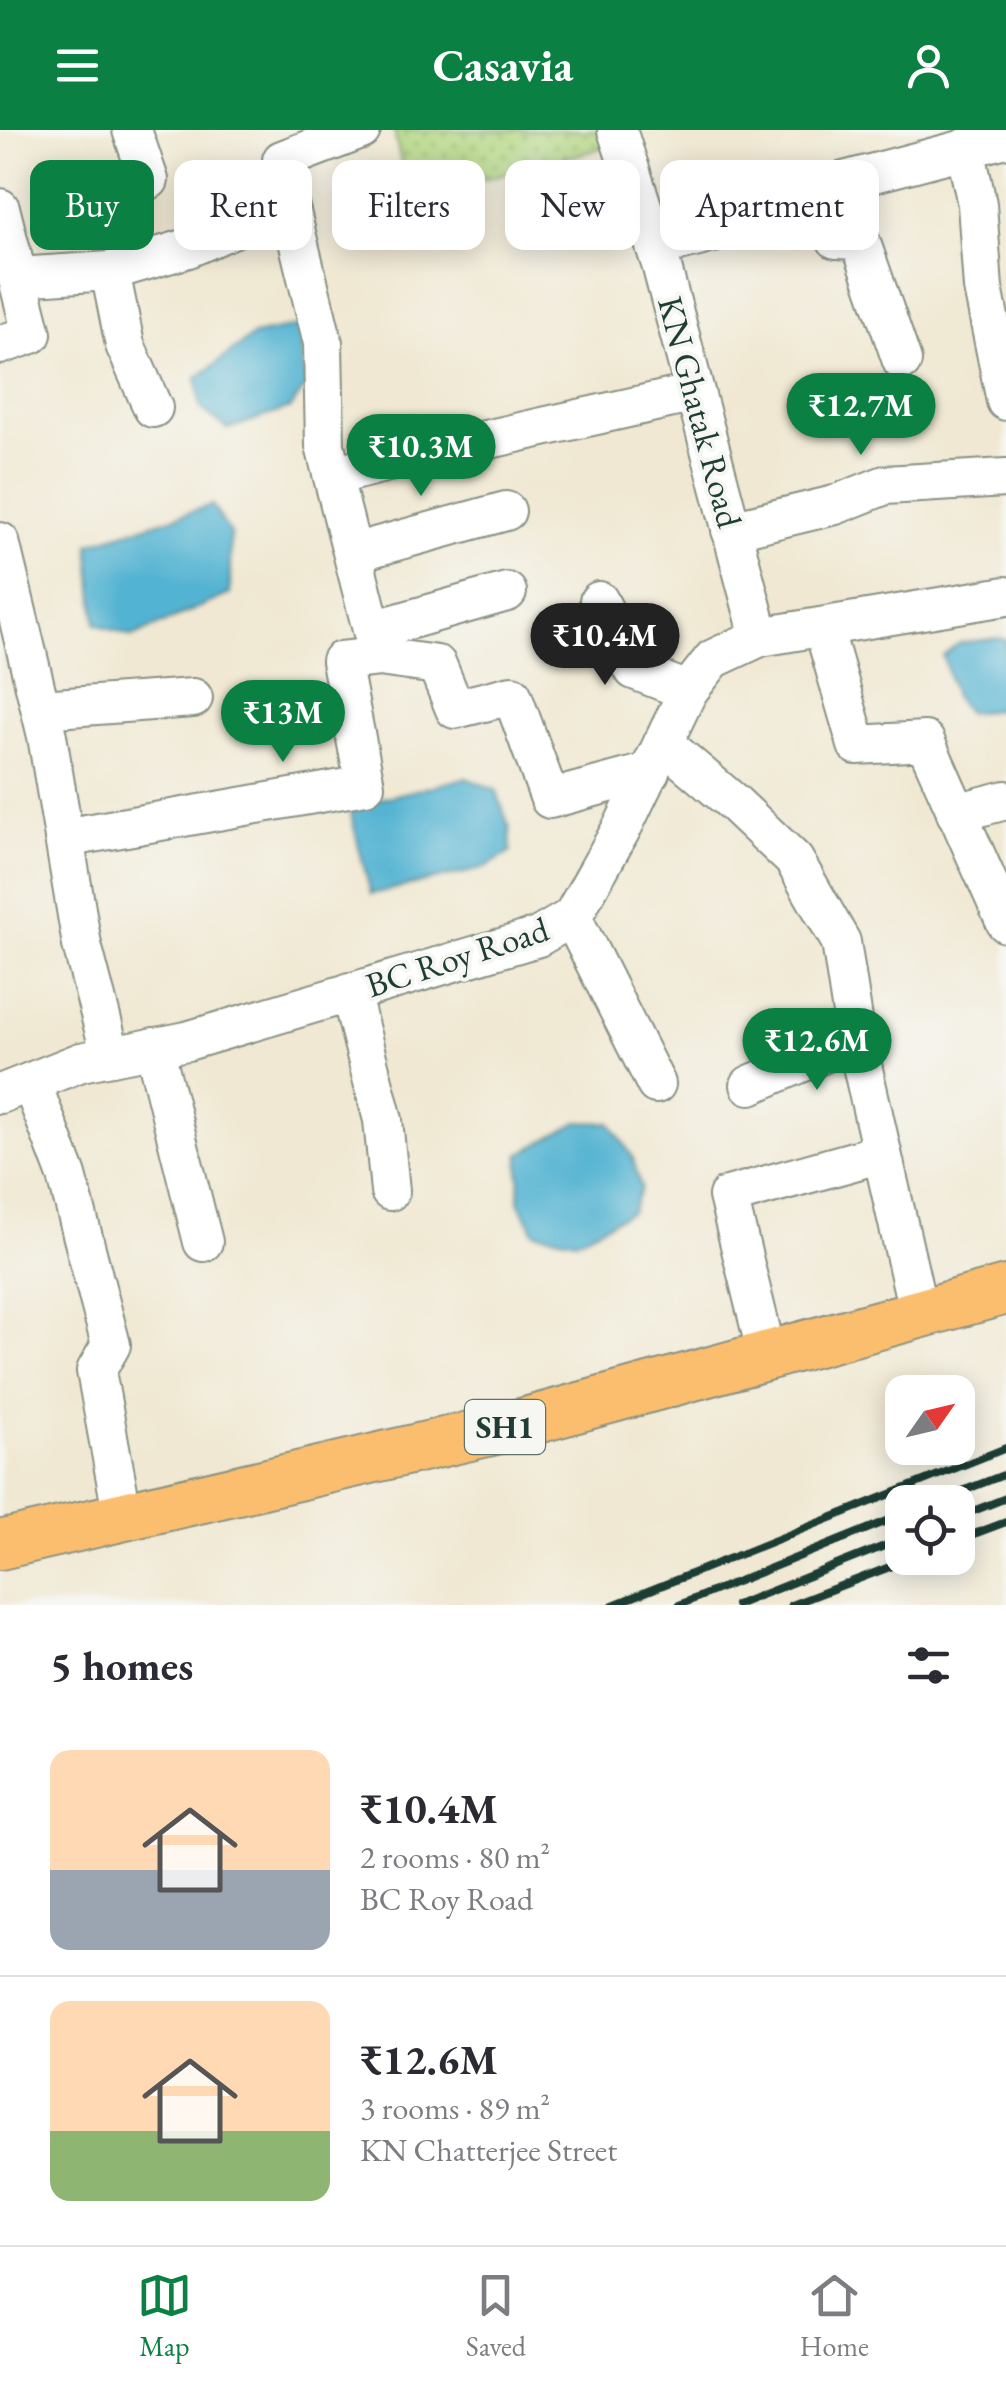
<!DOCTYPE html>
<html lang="en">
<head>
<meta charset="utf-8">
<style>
  :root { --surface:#fff; --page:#f7f7f7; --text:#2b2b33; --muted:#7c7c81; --line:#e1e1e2; --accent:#0b8043 }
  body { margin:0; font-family:"EB Garamond",serif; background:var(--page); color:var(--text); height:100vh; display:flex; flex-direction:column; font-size:38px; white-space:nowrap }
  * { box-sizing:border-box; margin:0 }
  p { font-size:32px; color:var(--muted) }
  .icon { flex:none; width:55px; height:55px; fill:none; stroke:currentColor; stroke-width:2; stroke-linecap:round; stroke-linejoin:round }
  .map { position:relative; height:1475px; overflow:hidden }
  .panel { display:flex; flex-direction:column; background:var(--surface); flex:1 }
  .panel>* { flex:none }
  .top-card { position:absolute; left:30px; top:30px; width:948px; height:90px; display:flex; gap:20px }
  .needle { width:65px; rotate:56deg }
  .fabs { position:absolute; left:885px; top:1245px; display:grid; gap:20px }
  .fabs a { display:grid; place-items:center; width:90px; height:90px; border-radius:20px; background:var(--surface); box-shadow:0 5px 25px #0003; font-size:50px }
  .price { position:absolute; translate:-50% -85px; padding:0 22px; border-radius:35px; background:var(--accent); color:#fff; font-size:32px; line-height:65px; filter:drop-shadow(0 2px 5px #0008) }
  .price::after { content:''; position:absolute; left:50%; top:60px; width:30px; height:22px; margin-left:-15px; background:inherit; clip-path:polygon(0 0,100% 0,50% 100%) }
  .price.selected { background:#222; color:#fff }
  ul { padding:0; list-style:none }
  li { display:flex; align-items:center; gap:30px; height:250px; padding:0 50px }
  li+li { border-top:2px solid var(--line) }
  li span { display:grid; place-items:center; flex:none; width:280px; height:200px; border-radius:20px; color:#555 }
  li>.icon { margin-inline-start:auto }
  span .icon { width:120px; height:120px; fill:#fffc; stroke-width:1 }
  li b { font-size:42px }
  h2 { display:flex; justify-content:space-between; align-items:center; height:120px; padding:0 50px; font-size:42px }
  .pill { padding:0 35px; border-radius:20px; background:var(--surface); box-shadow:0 5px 25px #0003; font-size:35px; line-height:90px }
  .pill.selected { background:var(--accent); color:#fff }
  header { display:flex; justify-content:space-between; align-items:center; height:130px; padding:0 50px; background:var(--accent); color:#fff; font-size:45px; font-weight:700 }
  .tabs { display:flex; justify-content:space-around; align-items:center; height:140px; border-top:2px solid var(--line); background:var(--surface); font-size:28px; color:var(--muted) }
  .tabs a { display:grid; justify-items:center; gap:5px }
  .tabs .selected { color:var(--accent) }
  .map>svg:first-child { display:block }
</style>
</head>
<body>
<header><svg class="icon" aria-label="menu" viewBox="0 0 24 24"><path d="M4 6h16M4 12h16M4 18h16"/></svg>Casavia<svg class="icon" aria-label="person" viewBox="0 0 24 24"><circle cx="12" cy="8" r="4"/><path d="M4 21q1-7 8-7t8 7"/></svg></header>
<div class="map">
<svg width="1006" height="1475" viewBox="0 0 1006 1475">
  <defs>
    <pattern id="park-dots" width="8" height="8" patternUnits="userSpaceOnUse" patternTransform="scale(2.5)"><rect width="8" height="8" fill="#b1d67f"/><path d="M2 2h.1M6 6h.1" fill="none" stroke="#8faf69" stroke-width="1.8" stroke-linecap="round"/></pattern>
  </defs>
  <rect width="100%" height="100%" fill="#f6f6f2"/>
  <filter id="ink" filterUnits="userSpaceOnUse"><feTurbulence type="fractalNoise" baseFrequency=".01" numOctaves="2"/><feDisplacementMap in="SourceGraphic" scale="20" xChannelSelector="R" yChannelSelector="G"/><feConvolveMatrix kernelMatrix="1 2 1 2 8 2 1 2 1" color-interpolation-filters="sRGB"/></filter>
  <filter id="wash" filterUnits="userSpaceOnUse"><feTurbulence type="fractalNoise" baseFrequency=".0048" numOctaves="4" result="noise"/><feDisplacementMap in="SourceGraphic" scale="40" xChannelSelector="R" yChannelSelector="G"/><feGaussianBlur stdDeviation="2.25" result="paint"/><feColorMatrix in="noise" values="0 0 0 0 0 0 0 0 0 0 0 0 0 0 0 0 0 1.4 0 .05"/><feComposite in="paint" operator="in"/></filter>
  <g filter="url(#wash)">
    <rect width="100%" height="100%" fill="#f0e8d2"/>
    <path fill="url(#park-dots)" stroke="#688a5a" stroke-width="2.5" d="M394 0H606L611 16 409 68Z"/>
    <g fill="#53b3d2" stroke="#397883" stroke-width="2.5">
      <path d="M299 196 306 256 291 278 227 299 200 277 197 248 254 205Z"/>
      <path d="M212 375 230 403V464L132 507 96 494 89 414Z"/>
      <path d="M999 508 1006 510V579L967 583 954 566 943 526 960 513Z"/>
      <path d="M466 648 496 660 510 699 511 722 482 739 371 764 350 681 371 671Z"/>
      <path d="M578 992 610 993 632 1026 641 1058 632 1081 576 1110 534 1102 519 1071 520 1024Z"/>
    </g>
  </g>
  <g filter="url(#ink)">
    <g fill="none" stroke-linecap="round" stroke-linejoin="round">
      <g stroke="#889283" stroke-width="42">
        <g id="minor">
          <path d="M132 0 149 50"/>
          <path d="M361 0 282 30 289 74 323 213 325 316 379 527 437 535 455 579 512 565 550 669 650 642"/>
          <path d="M617 0 661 134 760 507"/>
          <path d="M965 18 977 74 983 158 1006 271"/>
          <path d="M816 62 836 109 860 110 902 231"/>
          <path d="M0 78 32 204 0 215"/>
          <path d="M656 118 721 101 840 52 1006 8"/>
          <path d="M110 141 125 215 153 278"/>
          <path d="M17 147 110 141 188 118 289 74"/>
          <path d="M333 346 400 329 695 263"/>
          <path d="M731 400 835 375 885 355 1006 348"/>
          <path d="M0 412 47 606 82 815 111 926"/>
          <path d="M353 423 506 381"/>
          <path d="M599 471 634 540 688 561"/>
          <path d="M823 497 857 615 925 611 1006 793"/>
          <path d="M373 500 507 462"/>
          <path d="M41 579 193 568"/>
          <path d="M663 613 735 674 794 730 841 812 856 909 919 1185"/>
          <path d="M956 683 1006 670"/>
          <path d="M64 708 365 655 341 531 379 527"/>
          <path d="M572 787 656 954"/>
          <path d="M350 862 383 990 390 1061"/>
          <path d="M154 917 203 1112"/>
          <path d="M31 952 67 1046 111 1215 96 1241 123 1388"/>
          <path d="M750 955 856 909"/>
          <path d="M0 964 81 932 187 911 538 807 572 787 623 696 688 561 713 529 760 507 1006 466"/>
          <path d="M767 1225 728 1066 882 1023"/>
        </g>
      </g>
      <g stroke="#889283" stroke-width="52">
        <path id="major" d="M0 1415 500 1299 1006 1160"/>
      </g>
      <use href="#minor" stroke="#fff" stroke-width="38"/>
      <use href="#major" stroke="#fbbd6e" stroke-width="48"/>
      <g stroke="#1f3d34" stroke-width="8">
        <path d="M934 1372 1006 1344"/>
        <path d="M958 1387 1006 1368"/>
        <path d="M958 1410 1006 1392"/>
        <path d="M613 1475 1006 1318"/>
        <path d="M679 1475 902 1385"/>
        <path d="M736 1475 902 1409"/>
        <path d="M791 1475 913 1428"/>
      </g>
    </g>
  </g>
  <g text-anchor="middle" stroke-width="8" stroke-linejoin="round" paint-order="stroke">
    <rect fill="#f6f6f2" stroke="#60746d" stroke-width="2.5" x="465" y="1270" width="80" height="54" rx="8"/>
    <g font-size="32" font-weight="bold" fill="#1f3d34">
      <text x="505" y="1308">SH1</text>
    </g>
    <g font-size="35" fill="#1f3d34" stroke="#f6f6f2">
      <text transform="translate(700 282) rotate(75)" y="12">KN Ghatak Road</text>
      <text transform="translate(457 827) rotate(-18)" y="12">BC Roy Road</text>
    </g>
  </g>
</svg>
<div class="fabs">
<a><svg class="needle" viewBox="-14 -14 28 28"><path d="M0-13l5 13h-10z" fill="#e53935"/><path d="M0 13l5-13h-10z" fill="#7c7c81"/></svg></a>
<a><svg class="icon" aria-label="locate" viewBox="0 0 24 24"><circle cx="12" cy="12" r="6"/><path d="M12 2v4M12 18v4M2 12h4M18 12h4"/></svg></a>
</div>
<b class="price" style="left:861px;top:328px">₹12.7M</b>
<b class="price" style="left:421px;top:369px">₹10.3M</b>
<b class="price selected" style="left:605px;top:558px">₹10.4M</b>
<b class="price" style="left:283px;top:635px">₹13M</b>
<b class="price" style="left:817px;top:963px">₹12.6M</b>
<div class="top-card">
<a class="pill selected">Buy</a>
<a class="pill">Rent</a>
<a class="pill">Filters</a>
<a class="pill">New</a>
<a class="pill">Apartment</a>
</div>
</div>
<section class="panel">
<h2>5 homes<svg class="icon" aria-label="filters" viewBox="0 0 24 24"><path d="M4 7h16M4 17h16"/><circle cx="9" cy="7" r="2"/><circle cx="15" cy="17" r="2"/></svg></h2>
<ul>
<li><span style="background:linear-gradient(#ffd9b3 60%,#9aa5b1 0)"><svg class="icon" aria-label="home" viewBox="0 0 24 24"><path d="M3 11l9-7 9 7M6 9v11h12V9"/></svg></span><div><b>₹10.4M</b><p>2 rooms · 80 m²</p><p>BC Roy Road</p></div></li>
<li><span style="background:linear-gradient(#ffd9b3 65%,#8fb573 0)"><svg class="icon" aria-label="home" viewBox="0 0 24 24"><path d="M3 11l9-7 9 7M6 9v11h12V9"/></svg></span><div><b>₹12.6M</b><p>3 rooms · 89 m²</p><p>KN Chatterjee Street</p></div></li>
</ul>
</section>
<nav class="tabs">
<a class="selected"><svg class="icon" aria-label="map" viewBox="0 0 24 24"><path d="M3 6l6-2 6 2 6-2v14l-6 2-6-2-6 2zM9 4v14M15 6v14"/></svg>Map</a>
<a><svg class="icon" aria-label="saved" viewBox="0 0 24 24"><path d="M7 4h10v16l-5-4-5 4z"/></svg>Saved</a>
<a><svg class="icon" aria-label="home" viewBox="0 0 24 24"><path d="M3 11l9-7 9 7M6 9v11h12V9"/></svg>Home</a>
</nav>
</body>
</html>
